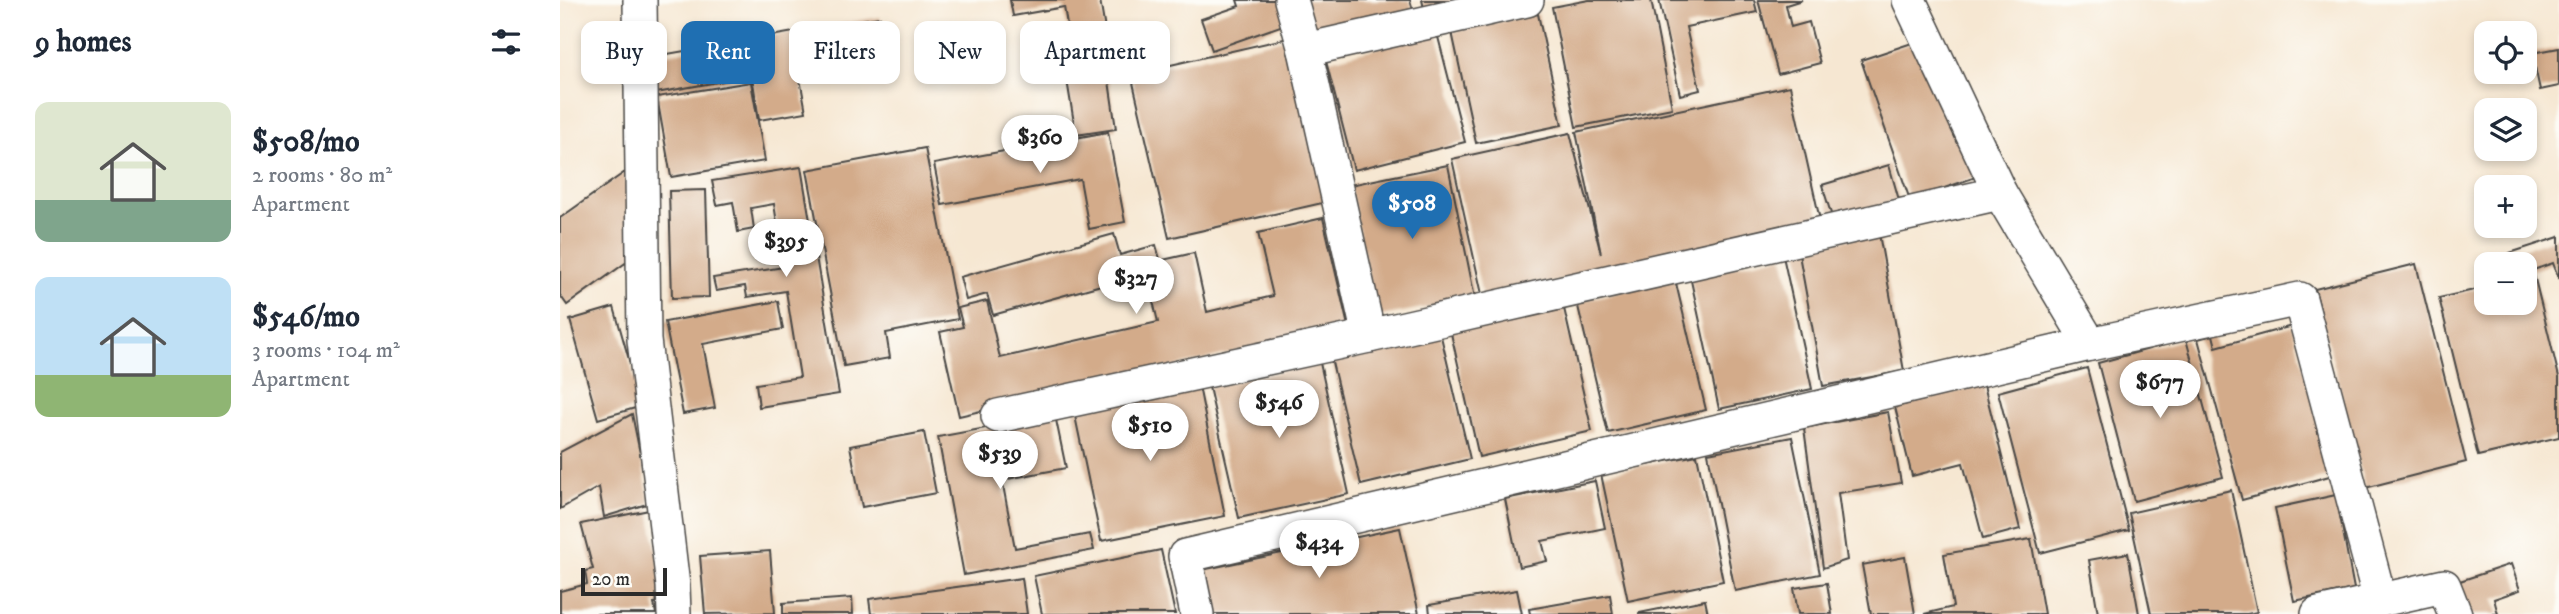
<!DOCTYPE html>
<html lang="en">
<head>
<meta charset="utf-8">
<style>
  :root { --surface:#fff; --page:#f6f6f7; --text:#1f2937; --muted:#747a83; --accent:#1f6fb2 }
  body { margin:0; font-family:"IM FELL DW Pica",serif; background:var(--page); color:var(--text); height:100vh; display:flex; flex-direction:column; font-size:26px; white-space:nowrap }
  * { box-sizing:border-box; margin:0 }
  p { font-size:23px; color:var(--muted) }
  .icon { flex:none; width:38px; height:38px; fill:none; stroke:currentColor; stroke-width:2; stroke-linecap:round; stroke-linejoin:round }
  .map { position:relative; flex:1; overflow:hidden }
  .side { display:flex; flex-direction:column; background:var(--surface); width:560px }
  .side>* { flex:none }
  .hud { position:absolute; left:21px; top:21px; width:665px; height:63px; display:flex; gap:14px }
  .fabs { position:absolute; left:1914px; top:21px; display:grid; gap:14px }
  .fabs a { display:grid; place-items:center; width:63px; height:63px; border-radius:14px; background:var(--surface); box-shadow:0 4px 10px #0003; font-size:35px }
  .scale { position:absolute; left:21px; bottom:18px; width:86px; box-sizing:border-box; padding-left:7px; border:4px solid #2b2b2b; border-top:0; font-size:19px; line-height:24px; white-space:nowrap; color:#2b2b2b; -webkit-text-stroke:5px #fdfcf7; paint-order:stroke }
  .price { position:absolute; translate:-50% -60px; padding:0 16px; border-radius:24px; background:#fff; color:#222; font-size:23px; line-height:46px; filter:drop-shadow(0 2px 4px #0008) }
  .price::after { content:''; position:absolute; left:50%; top:42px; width:21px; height:16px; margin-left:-10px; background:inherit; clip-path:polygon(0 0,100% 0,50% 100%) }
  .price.current { background:var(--accent); color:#fff }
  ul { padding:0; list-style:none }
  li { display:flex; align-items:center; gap:21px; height:175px; padding:0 35px }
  li span { display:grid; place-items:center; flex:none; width:196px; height:140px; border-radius:14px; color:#555 }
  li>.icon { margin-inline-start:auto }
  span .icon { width:84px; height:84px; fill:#fffc; stroke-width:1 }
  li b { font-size:30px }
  h2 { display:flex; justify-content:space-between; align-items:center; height:84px; padding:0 35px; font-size:30px }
  .chip { padding:0 24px; border-radius:14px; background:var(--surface); box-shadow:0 4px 10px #0003; font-size:24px; line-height:63px }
  .chip.current { background:var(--accent); color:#fff }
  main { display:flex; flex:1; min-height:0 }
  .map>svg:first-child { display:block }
</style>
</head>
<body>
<main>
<section class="side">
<h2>9 homes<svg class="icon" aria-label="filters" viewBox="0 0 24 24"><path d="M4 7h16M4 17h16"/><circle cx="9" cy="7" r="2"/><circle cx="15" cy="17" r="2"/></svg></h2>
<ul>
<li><span style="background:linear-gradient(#dfe7d0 70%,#7fa58c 0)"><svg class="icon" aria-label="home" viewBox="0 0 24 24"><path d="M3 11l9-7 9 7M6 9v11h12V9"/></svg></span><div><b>$508/mo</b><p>2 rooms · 80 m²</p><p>Apartment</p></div></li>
<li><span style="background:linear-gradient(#bfe0f5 70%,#8fb573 0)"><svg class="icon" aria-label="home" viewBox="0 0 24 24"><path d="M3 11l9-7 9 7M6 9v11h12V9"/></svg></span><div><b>$546/mo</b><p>3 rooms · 104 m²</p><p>Apartment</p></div></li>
</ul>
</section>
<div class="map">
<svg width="1999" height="614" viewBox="0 0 1999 614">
  <rect width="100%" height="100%" fill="#fdfcf7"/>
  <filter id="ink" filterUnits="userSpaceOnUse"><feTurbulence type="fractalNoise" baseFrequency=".0143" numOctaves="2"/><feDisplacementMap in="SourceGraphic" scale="14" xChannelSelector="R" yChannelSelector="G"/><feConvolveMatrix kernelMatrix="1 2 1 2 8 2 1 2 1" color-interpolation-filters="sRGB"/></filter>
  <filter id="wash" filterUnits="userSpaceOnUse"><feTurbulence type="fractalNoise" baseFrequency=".00686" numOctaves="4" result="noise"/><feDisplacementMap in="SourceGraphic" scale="28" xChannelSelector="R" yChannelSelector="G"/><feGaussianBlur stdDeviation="1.57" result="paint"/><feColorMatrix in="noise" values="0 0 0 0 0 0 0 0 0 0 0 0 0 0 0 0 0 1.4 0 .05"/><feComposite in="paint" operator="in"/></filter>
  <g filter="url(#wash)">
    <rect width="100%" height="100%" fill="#f6e7d2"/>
    <g id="blocks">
      <g fill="#d3ab8a">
        <path d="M450 0H540L551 65 478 77 474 49 510 43 504 7 453 16Z"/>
        <path d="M677 0H720L729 23 652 50 641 19 679 6Z"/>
        <path d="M745 0H850L853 10 755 37Z"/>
        <path d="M862 0H914L865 12Z"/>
        <path d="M1029 0H1091L1112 108 1016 127 992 7Z"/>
        <path d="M1099 0H1194L1197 12 1126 27 1140 90 1120 95Z"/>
        <path d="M1198 0H1242L1226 5 1231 27 1249 22 1260 63 1218 74Z"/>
        <path d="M978 14 1002 125 916 143 892 32Z"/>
        <path d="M320 17 326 47 237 62 246 112 199 120 192 76 96 93 90 57Z"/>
        <path d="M877 33 905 142 794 170 766 61Z"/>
        <path d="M733 37 771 201 609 238 571 74Z"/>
        <path d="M1367 38 1416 177 1350 200 1301 60Z"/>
        <path d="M1999 48V86L1980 90 1972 53Z"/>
        <path d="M548 74 556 129 516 135 507 80Z"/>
        <path d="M191 82 205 161 111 177 97 97Z"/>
        <path d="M1230 86 1260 220 923 299 892 159 1010 133 1041 254 1016 132Z"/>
        <path d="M548 132 565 222 529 229 520 179 382 205 374 164Z"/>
        <path d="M365 148 398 319 326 333 330 358 284 366 247 170Z"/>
        <path d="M888 165 915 298 816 317 790 185Z"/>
        <path d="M1329 165 1339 200 1273 220 1262 185Z"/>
        <path d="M241 167 279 394 199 407 196 384 240 377 226 291 187 297 185 286 156 291 153 278 224 267 214 204 191 208 194 229 178 232 173 202 157 205 152 181Z"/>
        <path d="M65 172 75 256 7 305 0 295V218Z"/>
        <path d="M146 190 149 297 112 298 109 191Z"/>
        <path d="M763 218 788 326 399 416 380 332 403 327 398 308 427 301 440 358 598 322 589 284 577 287 573 267 567 268 570 277 433 315 427 294 406 300 400 277 554 234 560 255 596 245 600 259 585 264 634 253 647 312 713 296 698 233Z"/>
        <path d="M1319 234 1344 371 1263 386 1238 249Z"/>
        <path d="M1999 237V279L1993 263 1965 273V264H1954L1950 253Z"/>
        <path d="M1223 256 1252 389 1159 409 1130 276Z"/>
        <path d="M1856 264 1906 462 1805 488 1755 289Z"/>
        <path d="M1974 275 1999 377V437L1918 456 1879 298 1927 287V303H1965V277Z"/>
        <path d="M1115 279 1146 410 1048 433 1017 302Z"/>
        <path d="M218 301 223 329 143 344 155 408 123 414 105 322Z"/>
        <path d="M1003 304 1032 431 919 457 890 329Z"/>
        <path d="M54 307 82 406 38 419 10 320Z"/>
        <path d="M1732 326 1773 475 1682 500 1638 339 1653 335 1656 347Z"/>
        <path d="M880 332 910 459 801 485 771 358Z"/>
        <path d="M1626 339 1663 477 1574 501 1538 363Z"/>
        <path d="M760 363 789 494 679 518 649 387Z"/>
        <path d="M1527 368 1569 530 1480 553 1438 392Z"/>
        <path d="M1424 385 1460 529 1423 539 1403 463 1352 476 1335 407Z"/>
        <path d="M639 386 665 516 541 541 514 411Z"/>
        <path d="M1328 412 1341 483 1278 493 1287 560 1263 568 1244 428Z"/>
        <path d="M72 414 90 503 44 517 39 487 0 509V452Z"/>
        <path d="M495 415 506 468 442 480 455 548 530 534 534 550 404 575 378 437Z"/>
        <path d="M364 432 376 493 302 507 290 446Z"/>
        <path d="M1232 437 1260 574 1175 591 1148 453Z"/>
        <path d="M1137 455 1163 581 1068 601 1041 474Z"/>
        <path d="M1035 481 1045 528 982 541 987 561 959 567 945 499Z"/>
        <path d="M1671 490 1697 612 1687 614H1591L1569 513Z"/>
        <path d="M1776 495 1794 589 1734 601 1715 508Z"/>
        <path d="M89 510 106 602 94 603 96 614H0V591L27 584 25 571 33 569 21 524Z"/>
        <path d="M840 528 859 614H651L642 570Z"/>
        <path d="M1471 539 1484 614H1364L1393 607 1384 554Z"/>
        <path d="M601 550 615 614H482L474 576Z"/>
        <path d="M210 551 215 613 145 614 140 556Z"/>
        <path d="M1568 553 1579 614H1538L1529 560Z"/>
        <path d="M1345 557 1355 614H1311L1302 565Z"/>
        <path d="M1951 564 1960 590 1934 599 1938 614H1908L1897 582Z"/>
        <path d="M462 578 467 614H311L309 599Z"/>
        <path d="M1267 583 1272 614H1238L1234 588Z"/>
        <path d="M957 590 962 614H870L869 605Z"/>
        <path d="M1050 595 1053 614H970L969 609Z"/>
        <path d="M292 598 293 614H223V603Z"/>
        <path d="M1145 600 1148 614H1079V613Z"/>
      </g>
    </g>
  </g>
  <g filter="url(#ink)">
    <use href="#blocks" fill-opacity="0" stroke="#494744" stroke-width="2"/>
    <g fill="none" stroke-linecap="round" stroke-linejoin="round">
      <g stroke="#494744" stroke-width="36">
        <g id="minor">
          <path d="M80 0 84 340 113 586 114 614"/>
          <path d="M731 0 745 50 967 0"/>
          <path d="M1349 0 1440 193"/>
          <path d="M745 50 809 336"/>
          <path d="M1530 344 1740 299 1820 600"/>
          <path d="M438 416 809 336 1440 193 1530 344 625 556 637 614"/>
          <path d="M1758 614 1884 586 1895 614"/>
        </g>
      </g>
      <use href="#minor" stroke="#fff" stroke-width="33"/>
    </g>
  </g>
</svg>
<div class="fabs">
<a><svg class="icon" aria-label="locate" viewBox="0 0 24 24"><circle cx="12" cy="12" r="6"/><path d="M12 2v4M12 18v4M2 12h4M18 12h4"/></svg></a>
<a><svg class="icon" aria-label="layers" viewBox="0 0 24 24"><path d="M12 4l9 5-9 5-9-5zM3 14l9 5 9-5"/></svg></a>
<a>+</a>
<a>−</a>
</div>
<div class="scale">20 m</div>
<b class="price" style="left:480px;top:175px">$360</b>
<b class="price current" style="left:852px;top:241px">$508</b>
<b class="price" style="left:226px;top:279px">$395</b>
<b class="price" style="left:576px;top:316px">$327</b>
<b class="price" style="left:1600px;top:420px">$677</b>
<b class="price" style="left:719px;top:440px">$546</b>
<b class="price" style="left:590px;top:463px">$510</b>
<b class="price" style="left:440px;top:491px">$539</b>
<b class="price" style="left:759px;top:580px">$434</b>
<div class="hud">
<a class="chip">Buy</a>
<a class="chip current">Rent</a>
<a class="chip">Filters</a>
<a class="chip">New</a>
<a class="chip">Apartment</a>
</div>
</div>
</main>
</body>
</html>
